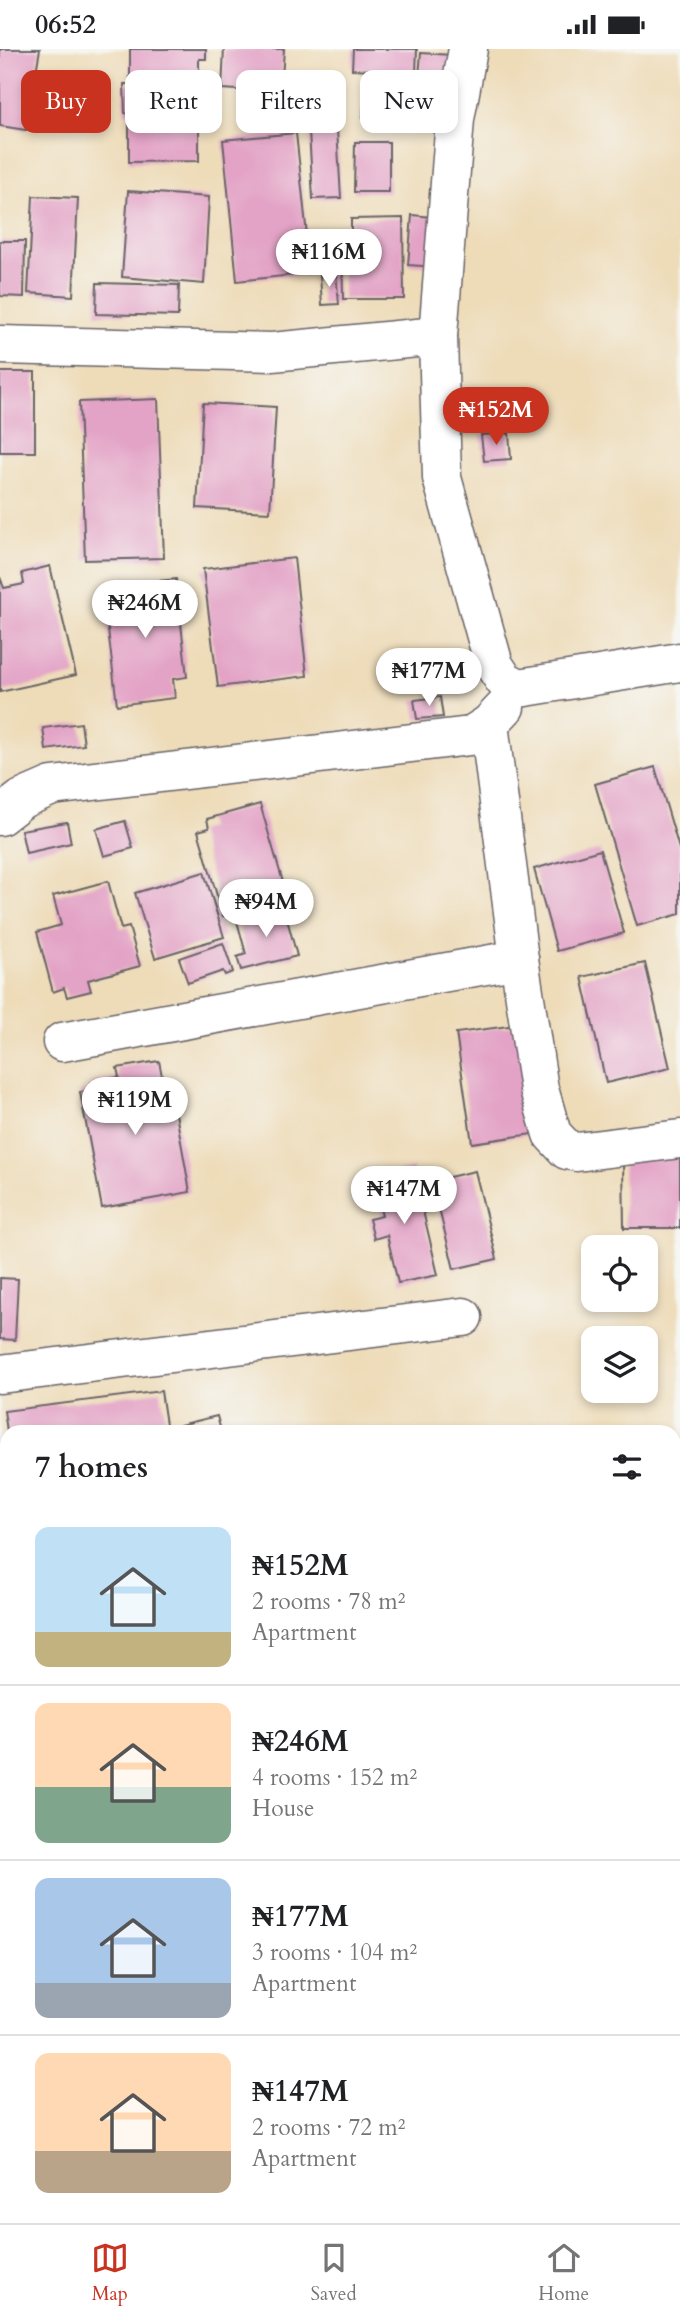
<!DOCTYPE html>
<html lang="en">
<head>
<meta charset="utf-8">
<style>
  :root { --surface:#fff; --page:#f6f6f6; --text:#202124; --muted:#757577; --line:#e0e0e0; --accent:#c8321e }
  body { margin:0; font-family:Cardo,serif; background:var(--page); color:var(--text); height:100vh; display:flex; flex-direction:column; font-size:26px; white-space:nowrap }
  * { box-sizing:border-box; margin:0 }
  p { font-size:23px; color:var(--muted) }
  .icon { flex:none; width:38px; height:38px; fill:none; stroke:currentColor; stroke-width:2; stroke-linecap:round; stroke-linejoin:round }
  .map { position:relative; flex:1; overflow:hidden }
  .details { position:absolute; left:0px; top:1376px; width:681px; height:800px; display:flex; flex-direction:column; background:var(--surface); border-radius:21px 21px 0 0; box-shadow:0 4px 10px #0003 }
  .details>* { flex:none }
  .guide { position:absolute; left:21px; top:21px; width:639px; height:63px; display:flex; gap:14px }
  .tools { position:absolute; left:581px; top:1186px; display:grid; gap:14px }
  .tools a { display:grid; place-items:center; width:77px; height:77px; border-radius:14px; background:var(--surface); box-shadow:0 4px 10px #0003; font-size:35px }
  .price { position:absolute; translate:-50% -60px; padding:0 16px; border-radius:24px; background:#fff; color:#222; font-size:23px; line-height:46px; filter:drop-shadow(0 2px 4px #0008) }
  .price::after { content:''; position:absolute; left:50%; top:42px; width:21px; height:16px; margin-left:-10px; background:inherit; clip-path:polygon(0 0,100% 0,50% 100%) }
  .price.selected { background:var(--accent); color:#fff }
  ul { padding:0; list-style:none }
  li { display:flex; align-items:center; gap:21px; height:175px; padding:0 35px }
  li+li { border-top:2px solid var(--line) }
  li span { display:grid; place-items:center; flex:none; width:196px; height:140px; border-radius:14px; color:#555 }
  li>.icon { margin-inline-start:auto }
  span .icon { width:84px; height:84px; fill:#fffc; stroke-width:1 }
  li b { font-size:30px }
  h2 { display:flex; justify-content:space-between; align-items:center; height:84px; padding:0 35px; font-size:30px }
  .tag { padding:0 24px; border-radius:14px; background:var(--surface); box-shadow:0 4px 10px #0003; font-size:24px; line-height:63px }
  .tag.selected { background:var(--accent); color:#fff }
  .status { display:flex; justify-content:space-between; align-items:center; height:49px; padding:0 35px; background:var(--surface); direction:ltr }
  .status svg { height:19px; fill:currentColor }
  .dock { display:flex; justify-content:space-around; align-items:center; height:98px; border-top:2px solid var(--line); background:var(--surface); font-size:19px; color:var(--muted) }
  .dock a { display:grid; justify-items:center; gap:4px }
  .dock .selected { color:var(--accent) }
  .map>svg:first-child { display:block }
</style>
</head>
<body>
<div class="status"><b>06:52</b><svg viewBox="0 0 49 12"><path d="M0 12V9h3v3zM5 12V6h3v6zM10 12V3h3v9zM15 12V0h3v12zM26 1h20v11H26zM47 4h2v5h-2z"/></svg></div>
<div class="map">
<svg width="680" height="2174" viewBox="0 0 680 2174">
  <rect width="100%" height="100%" fill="#f6f6f2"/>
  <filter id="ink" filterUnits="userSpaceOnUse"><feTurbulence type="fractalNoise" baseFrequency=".0143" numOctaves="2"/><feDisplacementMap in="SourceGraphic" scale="14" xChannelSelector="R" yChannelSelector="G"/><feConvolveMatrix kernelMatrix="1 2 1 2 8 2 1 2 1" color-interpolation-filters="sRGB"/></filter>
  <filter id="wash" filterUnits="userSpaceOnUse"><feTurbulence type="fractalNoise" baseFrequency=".00686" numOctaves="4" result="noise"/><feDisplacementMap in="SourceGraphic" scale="28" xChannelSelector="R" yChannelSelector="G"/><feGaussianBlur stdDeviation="1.57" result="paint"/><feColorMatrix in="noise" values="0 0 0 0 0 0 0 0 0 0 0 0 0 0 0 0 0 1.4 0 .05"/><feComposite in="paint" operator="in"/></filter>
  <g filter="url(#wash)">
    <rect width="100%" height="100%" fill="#eedcb9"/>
    <g id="blocks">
      <g fill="#e3a3c6">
        <path d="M0 0H40L26 81 0 77Z"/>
        <path d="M130 0H206V10H199V43H204V70H199V112L129 113V65L125 64 124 35H130Z"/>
        <path d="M224 0H284L281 44 222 40Z"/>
        <path d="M353 0H417L416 23 352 20Z"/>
        <path d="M421 4 451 6 447 75 363 69 366 23 419 27Z"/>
        <path d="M337 80 341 149 313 150 309 82Z"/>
        <path d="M296 84 311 224 237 232 223 91Z"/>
        <path d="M355 93H389V143H354Z"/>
        <path d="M128 142 209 148 204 235 122 228Z"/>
        <path d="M33 147 78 149 73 247 28 244Z"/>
        <path d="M412 166 442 169 438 218 408 216Z"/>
        <path d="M403 169 404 250H343L342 190H351V170Z"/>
        <path d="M0 192H25L24 248 0 247Z"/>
        <path d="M336 224 339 255 322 256 320 226Z"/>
        <path d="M97 234 179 236 178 267 96 265Z"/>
        <rect x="0" y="323" width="35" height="80"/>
        <path d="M158 350 164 509 85 511 79 353Z"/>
        <path d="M203 354 276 358 270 463 197 459Z"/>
        <path d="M509 384 511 410 484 412 481 386Z"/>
        <path d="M294 509 307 627 218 638 203 520Z"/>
        <path d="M50 517 76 626 0 643V528L4 539 24 535 22 524Z"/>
        <path d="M176 530 187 628 173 630 175 649 117 656 103 538Z"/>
        <path d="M440 648 443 668 417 670 414 651Z"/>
        <path d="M81 674 84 696 46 701 43 679Z"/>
        <path d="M655 718 680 803V865L637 877 595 735Z"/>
        <path d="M260 755 285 840 239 853 242 862 223 867 198 782 209 779 207 770Z"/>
        <path d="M125 772 133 799 104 807 96 780Z"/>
        <path d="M67 773 71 794 26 804 21 781Z"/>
        <path d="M600 801 624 884 557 902 534 820Z"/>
        <path d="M204 823 224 888 155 909 135 844Z"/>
        <path d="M108 832 121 880 129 878 140 917 88 931 91 942 67 948 64 939 53 943 37 883 61 876 53 847Z"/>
        <path d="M284 859 297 907 241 921 237 908 246 905 237 872Z"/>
        <path d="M223 894 233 923 225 926 223 922 188 934 179 909Z"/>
        <path d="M645 914 670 1019 606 1034 582 928Z"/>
        <path d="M523 975 539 1084 472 1094 456 984Z"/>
        <path d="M159 1012 163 1032 170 1031 190 1143 102 1159 80 1043 92 1041 91 1034 119 1028 117 1019Z"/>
        <path d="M623 1109H680V1179H624Z"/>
        <path d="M413 1119 438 1226 398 1234 387 1186 374 1190 369 1170 382 1167 373 1129Z"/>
        <path d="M475 1122 497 1210 454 1220 432 1132Z"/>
        <path d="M0 1229 18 1230 15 1291 0 1290Z"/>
        <path d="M161 1342 167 1382H7L4 1362Z"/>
        <path d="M217 1367 221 1382H182L180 1376Z"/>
        <path d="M680 1407V1474L674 1476V1409Z"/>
        <path d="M0 1568 7 1587V1627L0 1629Z"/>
        <path d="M7 1753V1830L0 1832V1755Z"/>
        <path d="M49 2168H119L122 2174H52Z"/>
        <path d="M256 2168H356L357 2174H257Z"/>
        <path d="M409 2168H549L551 2174H411Z"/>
      </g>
    </g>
  </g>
  <g filter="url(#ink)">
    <use href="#blocks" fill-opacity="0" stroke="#696367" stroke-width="2"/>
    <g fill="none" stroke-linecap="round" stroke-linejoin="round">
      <g stroke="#696367" stroke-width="41">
        <g id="minor">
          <path d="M468 0 455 70 438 287 442 429 494 616 504 631 519 639 680 613"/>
          <path d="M0 296 272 303 438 287"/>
          <path d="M489 675 519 910 539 1040 552 1085 567 1101 577 1103 680 1090"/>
          <path d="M0 767 22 750 52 737 470 687 489 675 505 658"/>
          <path d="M62 993 519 910"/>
          <path d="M0 1325 463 1268"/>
          <path d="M0 1531 7 1532"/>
          <path d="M0 1992 7 2005"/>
          <path d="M674 2039 680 2036"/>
          <path d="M599 2168 600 2174"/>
        </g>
      </g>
      <use href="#minor" stroke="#fff" stroke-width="38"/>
    </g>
  </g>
</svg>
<div class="tools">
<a><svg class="icon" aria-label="locate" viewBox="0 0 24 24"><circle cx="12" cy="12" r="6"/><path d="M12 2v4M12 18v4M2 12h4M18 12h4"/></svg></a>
<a><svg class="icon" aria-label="layers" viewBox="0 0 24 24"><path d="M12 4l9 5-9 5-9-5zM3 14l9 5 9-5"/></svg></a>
</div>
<b class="price" style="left:329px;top:240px">₦116M</b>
<b class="price selected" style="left:496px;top:398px">₦152M</b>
<b class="price" style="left:145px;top:591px">₦246M</b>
<b class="price" style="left:429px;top:659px">₦177M</b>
<b class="price" style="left:266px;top:890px">₦94M</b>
<b class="price" style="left:135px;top:1088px">₦119M</b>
<b class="price" style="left:404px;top:1177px">₦147M</b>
<div class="guide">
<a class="tag selected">Buy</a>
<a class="tag">Rent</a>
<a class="tag">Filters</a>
<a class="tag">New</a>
</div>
<section class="details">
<h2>7 homes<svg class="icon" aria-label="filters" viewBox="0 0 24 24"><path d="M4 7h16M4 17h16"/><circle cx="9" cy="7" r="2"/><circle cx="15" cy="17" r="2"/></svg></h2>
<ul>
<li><span style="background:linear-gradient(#bfe0f5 75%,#c2b280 0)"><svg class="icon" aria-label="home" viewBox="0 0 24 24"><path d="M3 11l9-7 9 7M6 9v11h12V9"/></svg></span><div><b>₦152M</b><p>2 rooms · 78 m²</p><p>Apartment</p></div></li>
<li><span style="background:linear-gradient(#ffd9b3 60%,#7fa58c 0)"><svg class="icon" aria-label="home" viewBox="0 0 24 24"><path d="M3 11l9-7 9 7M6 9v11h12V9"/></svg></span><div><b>₦246M</b><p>4 rooms · 152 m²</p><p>House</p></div></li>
<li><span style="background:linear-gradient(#a9c7e8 75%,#9aa5b1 0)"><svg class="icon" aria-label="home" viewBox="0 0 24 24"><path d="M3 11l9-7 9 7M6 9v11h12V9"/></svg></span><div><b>₦177M</b><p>3 rooms · 104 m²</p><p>Apartment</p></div></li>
<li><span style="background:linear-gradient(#ffd9b3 70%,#b9a48a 0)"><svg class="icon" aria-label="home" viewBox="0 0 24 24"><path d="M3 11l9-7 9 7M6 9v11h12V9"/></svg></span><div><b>₦147M</b><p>2 rooms · 72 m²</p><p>Apartment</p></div></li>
</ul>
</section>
</div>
<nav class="dock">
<a class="selected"><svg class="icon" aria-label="map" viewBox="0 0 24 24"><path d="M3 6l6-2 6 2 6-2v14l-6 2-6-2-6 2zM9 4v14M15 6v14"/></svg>Map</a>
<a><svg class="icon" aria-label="saved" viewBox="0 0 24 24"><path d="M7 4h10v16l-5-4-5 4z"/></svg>Saved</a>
<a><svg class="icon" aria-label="home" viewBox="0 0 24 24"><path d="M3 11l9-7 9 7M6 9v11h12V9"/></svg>Home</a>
</nav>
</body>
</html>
